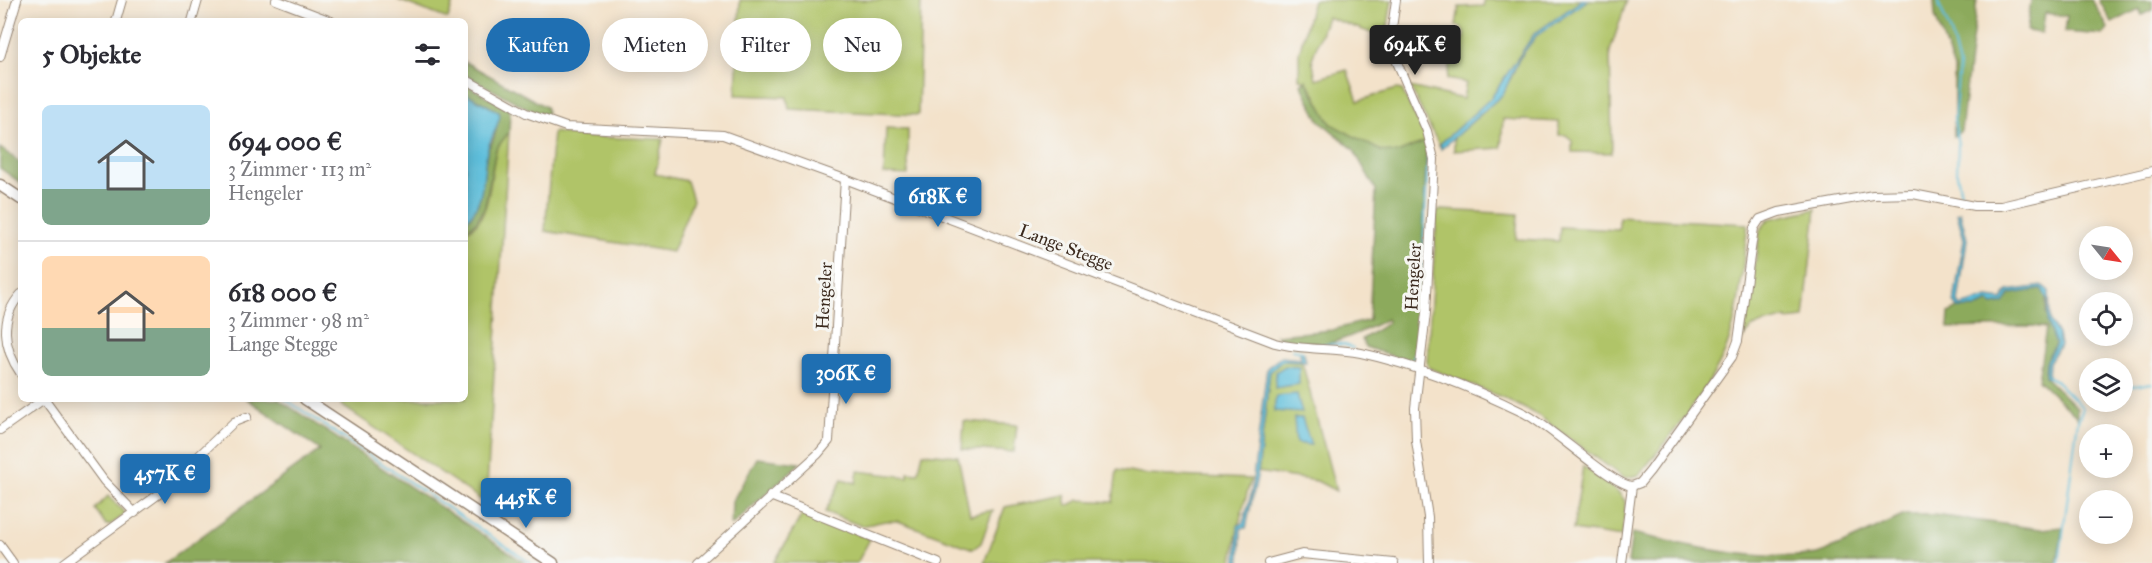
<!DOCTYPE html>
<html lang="de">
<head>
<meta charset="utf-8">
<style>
  :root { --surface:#fff; --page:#f2f2f3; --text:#2b2b33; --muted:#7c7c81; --line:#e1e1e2; --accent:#1f6fb2 }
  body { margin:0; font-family:"IM FELL Great Primer",serif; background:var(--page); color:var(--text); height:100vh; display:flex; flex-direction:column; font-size:22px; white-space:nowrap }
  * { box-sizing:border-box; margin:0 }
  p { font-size:20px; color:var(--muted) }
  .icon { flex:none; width:33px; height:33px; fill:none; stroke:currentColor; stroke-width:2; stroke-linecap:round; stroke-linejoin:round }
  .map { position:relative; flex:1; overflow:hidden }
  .panel { position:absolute; left:18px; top:18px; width:450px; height:384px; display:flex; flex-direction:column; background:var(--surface); border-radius:9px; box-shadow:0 3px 15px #0003 }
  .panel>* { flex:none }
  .top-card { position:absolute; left:486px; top:18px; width:570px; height:54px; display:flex; gap:12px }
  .needle { width:39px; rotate:120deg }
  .fabs { position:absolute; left:2079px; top:226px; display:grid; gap:12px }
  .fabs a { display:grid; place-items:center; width:54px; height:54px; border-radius:50%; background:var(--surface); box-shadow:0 3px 15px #0003; font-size:30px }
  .price { position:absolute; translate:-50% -51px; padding:0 14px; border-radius:6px; background:var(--accent); color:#fff; font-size:20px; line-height:39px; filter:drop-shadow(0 2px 3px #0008) }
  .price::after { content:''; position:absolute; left:50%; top:36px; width:18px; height:14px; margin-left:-9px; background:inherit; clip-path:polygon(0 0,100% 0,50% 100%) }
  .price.on { background:#222; color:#fff }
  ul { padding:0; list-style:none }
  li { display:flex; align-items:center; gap:18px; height:150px; padding:0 24px }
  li+li { border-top:2px solid var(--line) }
  li span { display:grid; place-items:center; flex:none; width:168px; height:120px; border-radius:9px; color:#555 }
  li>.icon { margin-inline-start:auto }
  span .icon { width:72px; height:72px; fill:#fffc; stroke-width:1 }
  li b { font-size:26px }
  h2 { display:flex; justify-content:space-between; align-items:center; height:72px; padding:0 24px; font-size:26px }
  .chip { padding:0 21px; border-radius:27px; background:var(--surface); box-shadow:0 3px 15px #0003; font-size:21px; line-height:54px }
  .chip.on { background:var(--accent); color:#fff }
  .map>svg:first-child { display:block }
</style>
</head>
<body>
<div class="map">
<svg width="2152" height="563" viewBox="0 0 2152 563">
  <rect width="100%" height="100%" fill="#f6f6f2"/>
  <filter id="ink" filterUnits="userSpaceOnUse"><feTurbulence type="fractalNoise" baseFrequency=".0167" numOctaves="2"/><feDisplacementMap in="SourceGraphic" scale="12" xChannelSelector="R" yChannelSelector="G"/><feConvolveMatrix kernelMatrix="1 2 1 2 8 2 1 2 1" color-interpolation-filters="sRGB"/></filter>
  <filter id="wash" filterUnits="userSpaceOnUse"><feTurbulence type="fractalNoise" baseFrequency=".008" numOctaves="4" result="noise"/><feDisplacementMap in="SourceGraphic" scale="24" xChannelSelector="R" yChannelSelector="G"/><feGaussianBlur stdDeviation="1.35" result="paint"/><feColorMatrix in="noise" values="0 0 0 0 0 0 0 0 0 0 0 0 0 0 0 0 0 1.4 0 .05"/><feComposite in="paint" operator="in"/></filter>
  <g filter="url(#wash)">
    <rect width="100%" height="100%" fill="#f3e2ca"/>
    <g fill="#b0c468" stroke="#767743" stroke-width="1.5">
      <path d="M398 0H454L448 19Z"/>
      <path d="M740 0H921L918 115 789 109 787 97 736 95Z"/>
      <path d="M1313 0H1392L1387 31 1377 35 1327 17 1312 59 1316 79 1347 70 1358 101 1396 89 1402 90 1427 141C1418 145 1407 151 1397 153 1384 155 1338 133 1330 122 1319 109 1316 84 1299 78V53Z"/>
      <path d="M1484 0H1582L1534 34 1491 98 1440 144V147L1410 87 1463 99 1466 83 1447 79 1455 43 1464 40 1465 35 1461 27 1456 26 1459 7 1484 6Z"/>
      <path d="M1588 0H1627L1610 51 1612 153 1572 152V140L1566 135H1559V122L1503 119 1501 148 1454 151V137L1486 110 1511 78 1519 59 1536 36Z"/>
      <path d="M886 128 908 129V175L884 174Z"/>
      <path d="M509 132 486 503 341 405 342 399H465V232C493 220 489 175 496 151 498 144 504 138 509 132Z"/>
      <path d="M553 132 589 137 663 139 655 174 687 181 693 200 672 252 545 231Z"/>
      <path d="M1816 209 1804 318 1787 320V318L1752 327 1744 339 1760 230 1769 219Z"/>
      <path d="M1441 210 1518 214 1516 239 1559 241 1560 227 1619 230V217L1748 224C1742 264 1741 308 1727 346 1714 384 1665 443 1639 475L1624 478 1539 416 1504 398 1429 368 1427 363 1437 212Z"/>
      <path d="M1282 361 1302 362 1336 491 1317 481 1258 472 1270 372Z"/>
      <path d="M964 421 1017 425 1014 452 962 449Z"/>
      <path d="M923 453 958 456 970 515 993 510 981 543 973 549 898 521H885L862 526 825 512 842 479 856 483 858 471 908 477V472L918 473Z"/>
      <path d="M1583 466 1620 494 1625 501V510L1622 537 1573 530Z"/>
      <path d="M1117 470 1146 475 1251 479C1243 508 1235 533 1233 563H984L1005 507 1065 495 1067 506 1079 500 1113 502Z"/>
      <path d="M108 496 126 514 110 525H106L95 509Z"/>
      <path d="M803 513 870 539 857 563H774Z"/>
    </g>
    <g fill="#8caa5c" stroke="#646a3d" stroke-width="1.5">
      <path d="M1934 0H1977L1961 131 1954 136V69L1935 16Z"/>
      <path d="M2031 0H2092L2108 28 2103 35 2065 32 2067 16 2045 13 2042 33 2027 31Z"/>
      <path d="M2099 0H2152V10L2142 15 2139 9 2112 23Z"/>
      <path d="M465 62 546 107 547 113 543 115 534 112 465 75Z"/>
      <path d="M1306 80 1331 124 1381 151 1397 153 1427 141 1418 356 1410 362 1365 347 1362 339 1388 323 1387 319C1356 335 1307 361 1276 335L1332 330 1369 320 1376 190 1353 149 1319 120 1301 84Z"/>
      <path d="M465 84 510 110 509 132 496 149 485 206 477 221 465 232V222C485 203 482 177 487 152 488 147 492 144 493 140 497 131 497 121 499 112L465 93Z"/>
      <path d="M0 148 21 163V183L0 168Z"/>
      <path d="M2042 289 2046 294V312L2056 344 2046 360 2045 377 2077 408V417L2038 380 2046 328 2032 326 1948 328 1949 313 1958 308H1975L1990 302 1993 305 2003 303 2010 294Z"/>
      <path d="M247 399H278L525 563H165L320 450Z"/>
      <path d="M757 458 800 463 731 526 732 502Z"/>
      <path d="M1905 515H1934L2041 529 2063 527 2057 563H1628L1632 533C1687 546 1761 563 1817 554 1847 544 1876 528 1905 515Z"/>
    </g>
    <g fill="#5ebfdc" stroke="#4c747d" stroke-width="1.5">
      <path d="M1582 0H1588L1536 36 1519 59 1503 94 1441 149 1440 144 1491 98 1534 34Z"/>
      <path d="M465 93 499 112 500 116C497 129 490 140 487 151 482 176 486 202 465 222Z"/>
      <path d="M1960 212 1967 239 1958 302 1961 306 1988 298 2002 300 2008 291 2043 286 2049 291 2050 322 2058 334 2060 345 2049 362 2048 377H2045L2046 360 2056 344 2047 323 2048 302 2042 289 2010 294 2004 303 1993 305 1989 302 1975 308H1958L1954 302 1964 239 1957 213Z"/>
      <path d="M1300 353H1304L1306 362 1282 361 1270 372 1258 472 1246 528H1241L1240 563H1237L1238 525 1243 524 1251 495 1267 368 1281 357 1301 359Z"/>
      <path d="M1285 366 1299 367V384L1275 388 1276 372Z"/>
      <path d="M1297 394 1302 413 1274 411 1276 396Z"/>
      <path d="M1294 418H1302L1311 445 1296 443Z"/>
    </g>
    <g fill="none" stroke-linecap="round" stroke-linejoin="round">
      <g stroke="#5ebfdc" stroke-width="2">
        <path d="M1937 0 1951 33 1959 66 1954 119 1958 145 1957 174 1961 194"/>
        <path d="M1420 310 1428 156"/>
        <path d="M1318 345 1343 344 1353 348"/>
        <path d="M1292 350 1303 352"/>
        <path d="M1406 362 1412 361 1418 348 1419 324"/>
        <path d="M2047 376 2055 380 2083 408 2078 420 2059 563"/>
        <path d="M2122 388 2152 383"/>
        <path d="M2086 395 2090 394"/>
        <path d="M285 399 531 563"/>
      </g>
    </g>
  </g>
  <g filter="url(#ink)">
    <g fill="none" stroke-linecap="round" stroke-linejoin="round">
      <g stroke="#978674" stroke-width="10">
        <g id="street">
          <path d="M276 0 331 21"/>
          <path d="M1396 0 1392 28 1396 60 1427 131 1434 159 1426 313 1415 408 1416 441 1428 517 1429 563"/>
          <path d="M116 21 122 0"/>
          <path d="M192 21 198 0"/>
          <path d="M0 57 17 0"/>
          <path d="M465 79 526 113 566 127 723 135 845 179 1275 343C1305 351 1332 347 1361 353 1416 365 1473 388 1524 413 1552 427 1611 484 1632 486L1640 483 1650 471 1732 357 1738 341 1754 228 1760 219 1779 212 1873 195 1913 194 1974 206H2001L2152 171"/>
          <path d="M21 294C0 317 2 347 21 374"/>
          <path d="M44 399 104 481 135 513"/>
          <path d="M0 430 44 399"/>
          <path d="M770 496 938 563"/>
          <path d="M0 545 13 563"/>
          <path d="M64 563 159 494 234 422 247 417"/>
          <path d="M698 563 818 454 829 441 845 179"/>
          <path d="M1268 563 1302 554 1394 563"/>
          <path d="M1622 563 1632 486"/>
        </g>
      </g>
      <g stroke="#978674" stroke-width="13">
        <g id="secondary">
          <path d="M0 185 21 199"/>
          <path d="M305 399 553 563"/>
        </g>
      </g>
      <use href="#street" stroke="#fff" stroke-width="8"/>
      <use href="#secondary" stroke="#fff" stroke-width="10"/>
    </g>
  </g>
  <g text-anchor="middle" stroke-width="6" stroke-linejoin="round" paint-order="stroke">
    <g font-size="18" fill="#3b2a1e" stroke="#f6f6f2">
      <text transform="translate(1066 247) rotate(21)" y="6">Lange Stegge</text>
      <text transform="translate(1413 277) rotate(-87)" y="6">Hengeler</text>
      <text transform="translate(824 296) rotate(-87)" y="6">Hengeler</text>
    </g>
  </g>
</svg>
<div class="fabs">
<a><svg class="needle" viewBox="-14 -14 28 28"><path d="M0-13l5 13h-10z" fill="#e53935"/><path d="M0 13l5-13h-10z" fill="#7c7c81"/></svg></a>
<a><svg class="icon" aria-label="locate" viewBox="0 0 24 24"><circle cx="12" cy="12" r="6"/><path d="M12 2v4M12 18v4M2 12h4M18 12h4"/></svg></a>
<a><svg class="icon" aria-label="layers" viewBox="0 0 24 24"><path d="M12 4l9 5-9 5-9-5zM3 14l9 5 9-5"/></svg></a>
<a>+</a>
<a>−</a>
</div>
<b class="price on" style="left:1415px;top:76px">694K €</b>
<b class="price" style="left:938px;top:228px">618K €</b>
<b class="price" style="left:846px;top:405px">306K €</b>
<b class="price" style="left:165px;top:505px">457K €</b>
<b class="price" style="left:526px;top:529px">445K €</b>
<div class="top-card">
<a class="chip on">Kaufen</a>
<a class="chip">Mieten</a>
<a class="chip">Filter</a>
<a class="chip">Neu</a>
</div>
<section class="panel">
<h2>5 Objekte<svg class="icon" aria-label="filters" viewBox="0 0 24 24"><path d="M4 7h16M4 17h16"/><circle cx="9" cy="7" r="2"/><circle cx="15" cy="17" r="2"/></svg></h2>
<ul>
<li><span style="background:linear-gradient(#bfe0f5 70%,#7fa58c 0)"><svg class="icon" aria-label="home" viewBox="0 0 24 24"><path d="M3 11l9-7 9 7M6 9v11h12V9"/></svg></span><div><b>694 000 €</b><p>3 Zimmer · 113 m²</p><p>Hengeler</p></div></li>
<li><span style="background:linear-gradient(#ffd9b3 60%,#7fa58c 0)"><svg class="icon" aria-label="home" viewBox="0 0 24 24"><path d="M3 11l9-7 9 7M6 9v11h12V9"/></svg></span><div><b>618 000 €</b><p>3 Zimmer · 98 m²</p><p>Lange Stegge</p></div></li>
</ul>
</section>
</div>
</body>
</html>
